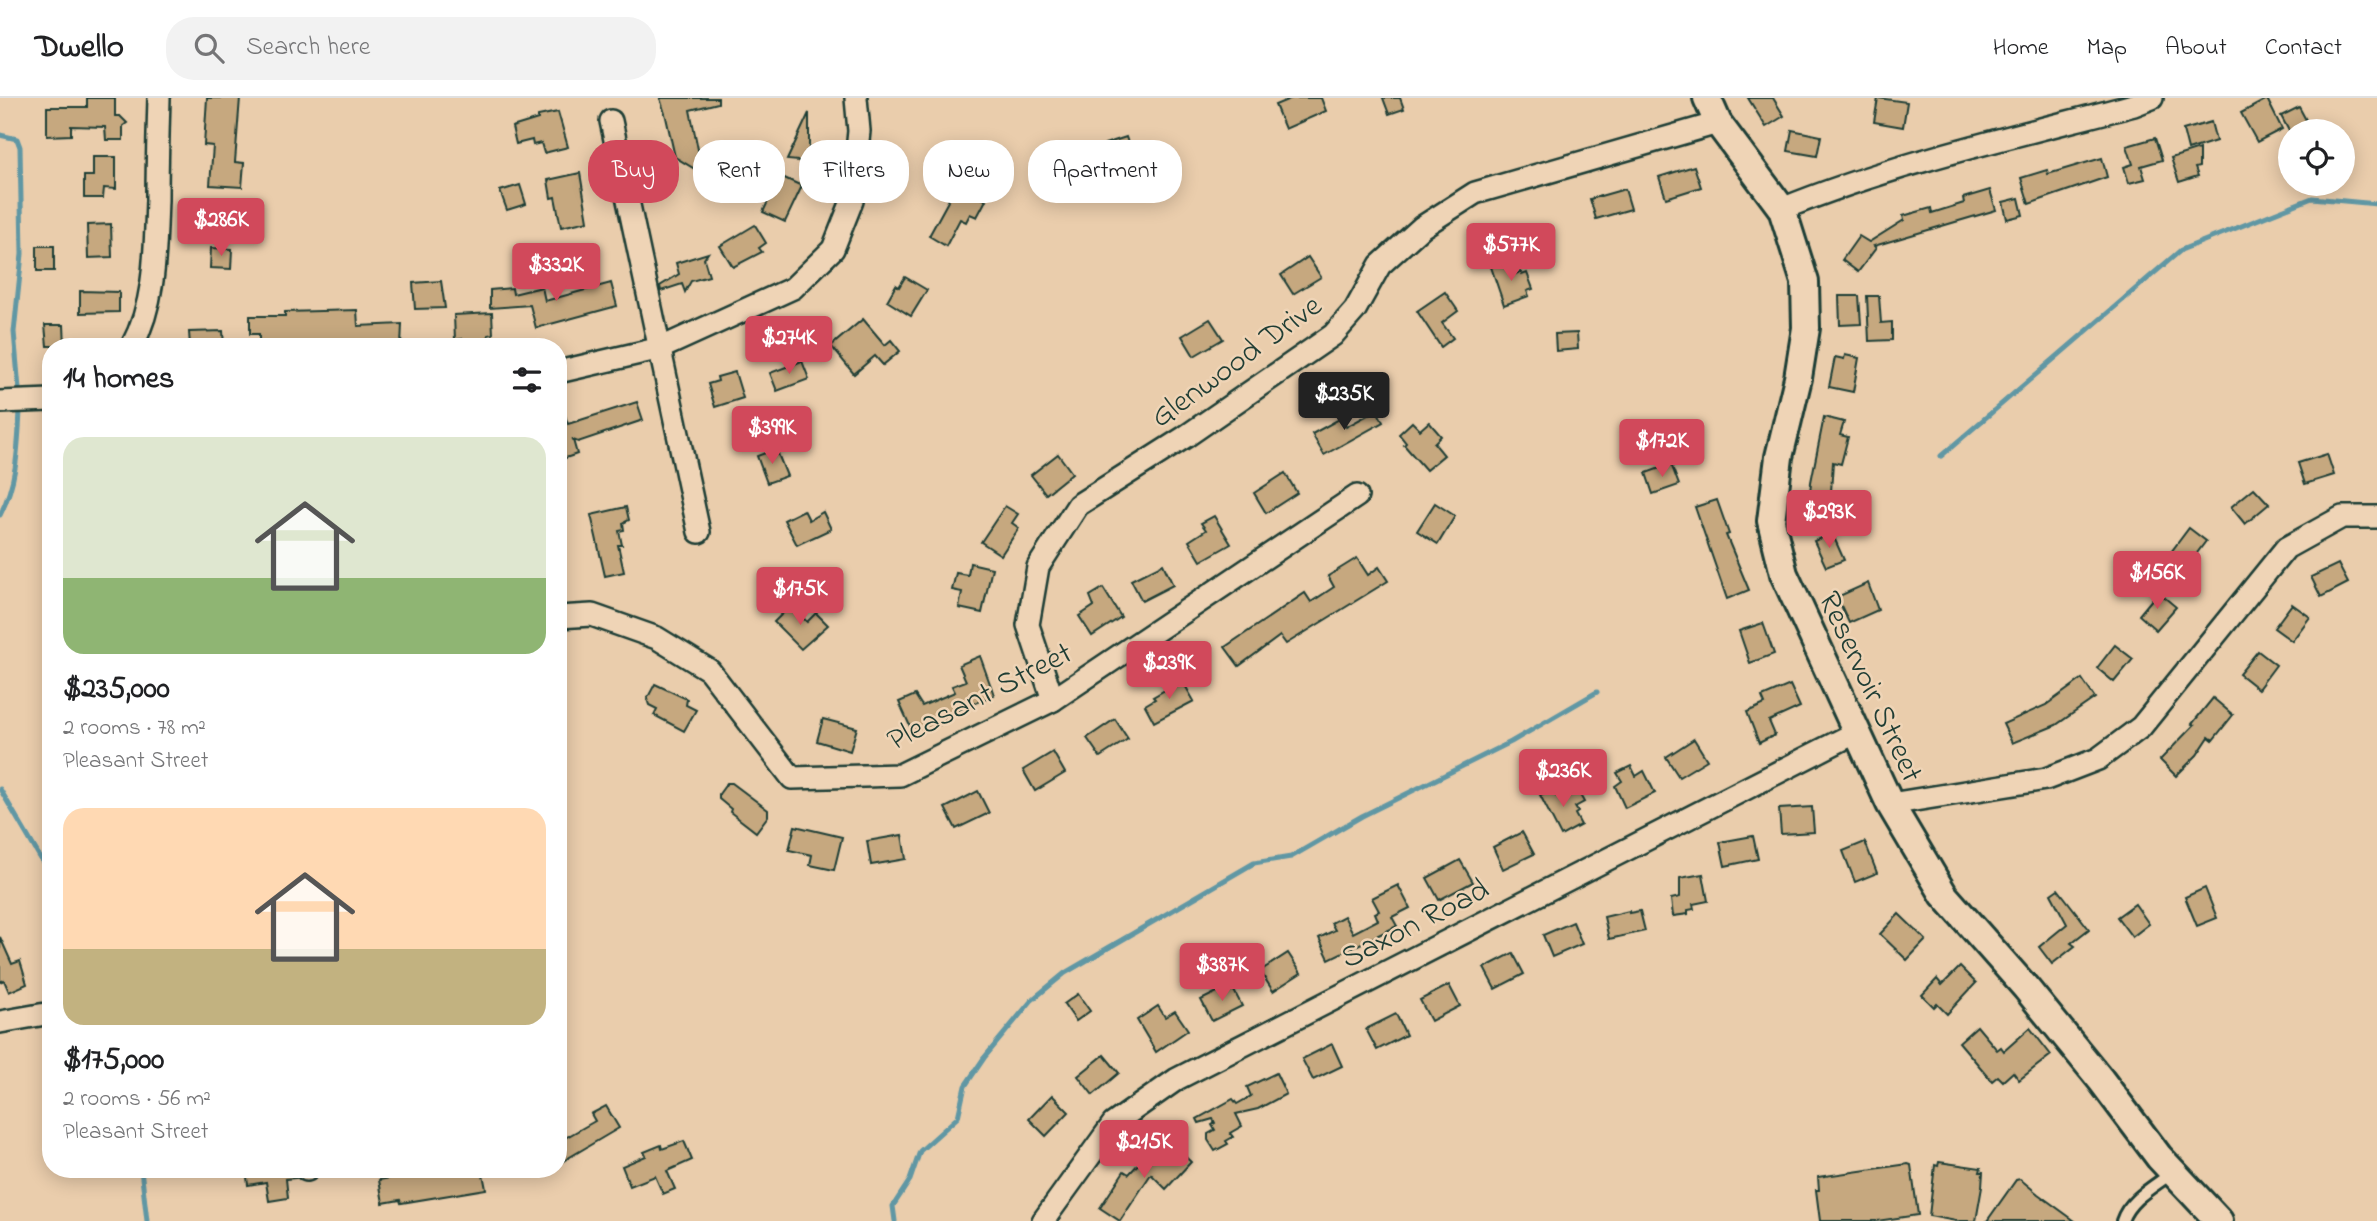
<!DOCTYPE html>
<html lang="en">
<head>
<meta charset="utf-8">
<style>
  :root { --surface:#fff; --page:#f2f2f2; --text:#202124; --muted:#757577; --line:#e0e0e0; --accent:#d1495b }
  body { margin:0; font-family:"Indie Flower",sans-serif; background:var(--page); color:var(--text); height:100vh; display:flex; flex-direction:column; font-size:26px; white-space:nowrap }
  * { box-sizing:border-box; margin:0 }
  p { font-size:23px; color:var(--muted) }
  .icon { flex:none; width:38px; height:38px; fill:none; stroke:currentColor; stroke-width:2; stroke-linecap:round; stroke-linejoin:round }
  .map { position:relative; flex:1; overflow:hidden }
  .drawer { position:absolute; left:42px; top:240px; width:525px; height:840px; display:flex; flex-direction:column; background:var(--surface); border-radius:28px; box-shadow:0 4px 18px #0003 }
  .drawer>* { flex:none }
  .hud { position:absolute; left:588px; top:42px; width:665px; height:63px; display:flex; gap:14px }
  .controls { position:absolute; left:2278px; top:21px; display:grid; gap:14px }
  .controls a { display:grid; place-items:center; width:77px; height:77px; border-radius:50%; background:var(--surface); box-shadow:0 4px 18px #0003; font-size:35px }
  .price { position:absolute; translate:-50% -60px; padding:0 16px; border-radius:7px; background:var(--accent); color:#fff; font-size:23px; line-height:46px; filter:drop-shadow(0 2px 4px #0008) }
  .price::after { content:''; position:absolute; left:50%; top:42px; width:21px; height:16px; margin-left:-10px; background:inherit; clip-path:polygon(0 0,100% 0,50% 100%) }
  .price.current { background:#222; color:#fff }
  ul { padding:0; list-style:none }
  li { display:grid; align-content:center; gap:14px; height:371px; padding:0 21px }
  li span { display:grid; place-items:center; height:217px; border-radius:21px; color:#555 }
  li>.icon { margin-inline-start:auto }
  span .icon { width:126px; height:126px; fill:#fffc; stroke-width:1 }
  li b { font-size:30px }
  h2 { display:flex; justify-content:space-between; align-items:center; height:84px; padding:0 21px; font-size:30px }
  .pill { padding:0 24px; border-radius:28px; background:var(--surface); box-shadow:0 4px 18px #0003; font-size:24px; line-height:63px }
  .pill.current { background:var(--accent); color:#fff }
  header { display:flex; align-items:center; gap:42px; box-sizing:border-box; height:98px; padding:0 35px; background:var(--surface); border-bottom:2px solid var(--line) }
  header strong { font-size:33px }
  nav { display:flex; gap:38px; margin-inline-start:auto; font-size:24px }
  .search { width:490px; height:63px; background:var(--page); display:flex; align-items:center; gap:18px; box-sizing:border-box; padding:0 24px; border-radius:28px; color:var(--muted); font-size:26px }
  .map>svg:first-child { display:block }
</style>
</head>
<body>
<header>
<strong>Dwello</strong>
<div class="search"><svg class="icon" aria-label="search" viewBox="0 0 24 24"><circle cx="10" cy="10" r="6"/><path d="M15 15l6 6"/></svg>Search here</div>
<nav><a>Home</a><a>Map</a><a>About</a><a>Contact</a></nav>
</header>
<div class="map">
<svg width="2377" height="1123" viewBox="0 0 2377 1123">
  <rect width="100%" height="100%" fill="#eacdac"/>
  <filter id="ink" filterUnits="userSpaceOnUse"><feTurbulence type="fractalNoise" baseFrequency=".0143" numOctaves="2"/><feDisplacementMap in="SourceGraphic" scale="14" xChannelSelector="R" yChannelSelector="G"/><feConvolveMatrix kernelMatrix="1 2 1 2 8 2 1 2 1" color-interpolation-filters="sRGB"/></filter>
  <g filter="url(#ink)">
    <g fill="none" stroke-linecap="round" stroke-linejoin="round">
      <g stroke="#6097a4" stroke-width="5">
        <path d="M0 37 17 41 20 49 22 156 14 234 19 291"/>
        <path d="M1941 358 2181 152 2312 100 2377 106"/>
        <path d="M0 417C17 384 18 350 20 313"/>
        <path d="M0 691 51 778"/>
        <path d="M141 1071 147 1123"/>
        <path d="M895 1123 893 1108 910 1082 920 1053 958 1019 965 988 984 960 1032 902 1065 875 1254 765 1291 759 1362 718 1511 644 1597 594"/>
      </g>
    </g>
    <g fill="#c6a87f" stroke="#1f3d34" stroke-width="2">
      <path d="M87 0H115V18H120L127 25 123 28V42H106L105 29 71 28V37L47 38V9H87Z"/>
      <path d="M207 0H240L235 64 244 65 242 89 210 87 213 48 204 47Z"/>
      <path d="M660 0H718V5L690 12 703 76 675 59 666 19Z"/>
      <path d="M1292 0H1321L1326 13 1285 31 1275 7Z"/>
      <path d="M1383 0H1400L1404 11 1389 16Z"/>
      <path d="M1748 0H1773L1784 18 1766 29Z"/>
      <path d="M1878 0 1907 4 1903 29 1874 24Z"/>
      <path d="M2267 1 2282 31 2257 44 2241 15Z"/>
      <path d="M2299 9 2312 33H2289L2281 18Z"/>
      <path d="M558 14 568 49 544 55 541 45 533 47 532 42 516 46 512 29 538 21V18Z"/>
      <path d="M809 15V64L787 62Z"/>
      <path d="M2211 24 2216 43 2188 52 2183 32Z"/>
      <path d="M1792 32 1821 38 1817 58 1788 53Z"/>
      <path d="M1126 39 1139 76 1134 77 1139 89 1122 95 1105 46Z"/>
      <path d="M2155 40 2162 62 2141 68 2145 81 2129 85 2124 69 2133 66 2127 48Z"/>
      <path d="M2199 51V69L2195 70 2198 78 2179 84 2171 60Z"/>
      <path d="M93 59H116V91L104 90 103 100H84V78H93Z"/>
      <path d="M2102 60 2107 79 2029 106 2021 80 2047 72 2048 76Z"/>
      <path d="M1694 68 1701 89 1666 100 1659 79Z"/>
      <path d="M965 72 987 84 979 99 986 102 977 119 970 116 966 124 960 121 946 148 929 138Z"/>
      <path d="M580 75 588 123 561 129 555 99 551 100 548 82Z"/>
      <path d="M780 78 802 88 785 124 763 114Z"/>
      <path d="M520 87 526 106 507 112 500 93Z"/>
      <path d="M1625 91 1631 111 1596 121 1590 101Z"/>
      <path d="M1990 92 1996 112 1874 148 1876 150 1858 174 1842 162 1859 138 1869 144 1904 122 1903 118 1931 110 1932 115 1964 105 1963 100Z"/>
      <path d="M2019 100 2023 117 2007 121 2003 104Z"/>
      <path d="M194 111 216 113 215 140 193 138Z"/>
      <path d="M111 126 112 159 88 160 87 127Z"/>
      <path d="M755 127 766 145 759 150 762 154 733 169 720 148Z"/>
      <rect x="37" y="148" width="17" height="25"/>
      <path d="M211 150 232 151 231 171 210 170Z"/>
      <path d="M708 155 704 161 709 178 691 183 685 194 682 186 661 193 660 188 679 176 676 165Z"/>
      <path d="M1308 159 1321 179 1293 196 1281 177Z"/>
      <path d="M1506 161 1512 177 1521 174 1522 177 1527 175 1533 191 1527 193 1529 198 1504 207 1490 166Z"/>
      <path d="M905 179 927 192 911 218 887 203 896 187 899 189Z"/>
      <path d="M441 183 445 210 415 211 413 185Z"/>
      <path d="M611 185 617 208 536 230 530 207 490 210V192L512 190 513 196 542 189 545 203Z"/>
      <path d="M80 193 119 194V214L80 215Z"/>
      <path d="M1445 194 1458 213 1442 225 1453 240 1441 249 1417 213Z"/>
      <path d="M1839 198H1859L1861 226 1840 227Z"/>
      <path d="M1867 198H1879L1881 225 1892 224V242L1869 243Z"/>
      <path d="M357 212 358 228 402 226 401 248H380V246L334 248V246H308V248H259V236H250V218H285V214Z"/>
      <path d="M492 215 493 236 488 237V244L462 245V241L455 242 454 217Z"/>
      <path d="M863 221 885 247 891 242 900 253 883 267 875 258 854 276 831 248Z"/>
      <path d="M1210 221 1223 241 1194 258 1182 238Z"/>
      <path d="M45 227H64L65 248H47Z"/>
      <path d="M223 233 224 248H190L189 234Z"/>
      <path d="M1577 235 1578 251 1556 253 1555 236Z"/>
      <path d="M1845 257 1859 260 1853 294 1829 289 1835 259 1844 261Z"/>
      <path d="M802 263 809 281 777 293 770 275Z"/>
      <path d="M735 274 743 300 715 309 708 286 718 283 717 279Z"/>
      <path d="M637 304 643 322 578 344 573 342 577 356 563 361 558 346V307L561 306 568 326Z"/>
      <path d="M1377 312 1383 324 1324 357 1312 336 1341 320 1346 329Z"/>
      <path d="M1824 319 1844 324 1840 337 1848 339 1841 366 1833 364 1830 409 1809 408 1811 384Z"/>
      <path d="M1412 324 1420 332 1429 324 1441 338 1434 345 1444 357 1426 372 1404 347 1406 345 1399 336Z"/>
      <path d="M776 351 787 378 767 385 757 358Z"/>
      <path d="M1058 356 1072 375 1046 396 1031 377Z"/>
      <path d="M2327 356 2334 377 2305 386 2298 365Z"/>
      <path d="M1671 366 1679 387 1653 396 1646 375Z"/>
      <path d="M1285 375 1297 395 1266 415 1254 395Z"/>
      <path d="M2254 390 2269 406 2245 426 2231 409Z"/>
      <path d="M1717 402 1729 436 1726 437 1749 492 1727 501 1695 409Z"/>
      <path d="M1435 405 1455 418 1438 446 1417 433Z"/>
      <path d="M1005 408 1018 416 1012 425 1019 430 1001 457 981 444Z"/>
      <path d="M626 409 629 422 623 425 624 432 619 433 622 447H618L624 474 605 478 591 417Z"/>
      <path d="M804 412 809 422 823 414 831 431 797 447 784 422Z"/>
      <path d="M1214 418 1231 446 1201 463 1189 443 1206 432 1201 425Z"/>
      <path d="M2189 430 2206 443 2188 467 2171 454Z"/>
      <path d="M1832 435 1844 462 1826 469 1814 443Z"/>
      <path d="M1357 460 1368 477 1379 469 1388 483 1286 546 1280 538 1239 568 1225 549 1305 495 1311 504 1334 489 1328 478Z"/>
      <path d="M970 465 992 470 982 515 959 510 962 494 952 492 956 475 968 477Z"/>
      <path d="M1163 466 1173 487 1142 503 1131 482Z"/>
      <path d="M2338 466 2348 485 2321 499 2311 479Z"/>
      <path d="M1868 485 1878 512 1849 525 1837 499Z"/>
      <path d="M1103 490 1121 519 1092 538 1079 518 1094 508 1090 498Z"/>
      <path d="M2158 494 2176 509 2156 532 2139 517Z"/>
      <path d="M2292 506 2310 519 2292 543 2274 530Z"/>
      <path d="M791 507 807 524 816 515 828 527 801 551 774 524Z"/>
      <path d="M1763 525 1774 556 1750 565 1739 533Z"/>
      <path d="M2115 547 2133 561 2114 584 2097 570Z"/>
      <path d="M2258 553 2276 567 2258 591 2239 576Z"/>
      <path d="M980 558 994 597 944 618 946 624 914 637 899 604 915 597 922 608 955 594 952 588 966 583 959 567Z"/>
      <path d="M2082 581 2095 600 2056 627 2012 645 2003 626 2046 607Z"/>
      <path d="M1182 582 1194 603 1154 624 1145 607 1155 601 1153 599Z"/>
      <path d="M655 586 687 601 686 607 696 612 684 633 654 617 657 611 649 607 647 601Z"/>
      <path d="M1790 587 1800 609 1769 623 1775 637 1759 645 1747 614 1765 606 1762 599Z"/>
      <path d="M2213 600 2233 617 2213 642 2209 639 2197 657 2176 678 2160 662 2194 627 2192 626Z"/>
      <path d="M823 621 857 630 850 653 817 643Z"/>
      <path d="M1115 621 1128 641 1100 659 1087 640Z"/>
      <path d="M1694 641 1707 662 1679 679 1666 659Z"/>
      <path d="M1053 654 1065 675 1035 693 1023 672Z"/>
      <path d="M1631 668 1636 678 1644 673 1655 695 1625 710 1615 688 1622 683 1617 675Z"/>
      <path d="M727 685H732L768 712V718L756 734 730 714 731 711 719 701V696Z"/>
      <path d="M1575 688 1584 704 1575 709 1578 714 1575 716 1581 727 1561 738 1540 697 1552 691 1556 698Z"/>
      <path d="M978 693 989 715 956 731 945 710Z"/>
      <path d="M1812 709 1814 734 1781 736 1779 711Z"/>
      <path d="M795 728 842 739 834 772 810 767 812 757 789 752Z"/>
      <path d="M1522 734 1534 756 1503 771 1493 749Z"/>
      <path d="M902 737 906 761 871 767 867 743Z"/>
      <path d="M1753 738 1758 761 1725 768 1720 744Z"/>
      <path d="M1865 744 1877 775 1855 784 1843 753Z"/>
      <path d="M1460 762 1473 784 1439 802 1427 780Z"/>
      <path d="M1703 776 1708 803 1693 806 1694 811 1688 812V816L1673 818 1671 801 1680 799V780Z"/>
      <path d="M1398 787 1410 810 1392 819 1397 828 1329 861 1319 840 1335 832 1331 825 1344 818 1353 835 1378 822 1375 815 1379 813 1372 800Z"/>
      <path d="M2205 790 2217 820 2197 828 2185 799Z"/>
      <path d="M2058 791 2089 831 2071 845 2075 848 2052 866 2039 849 2067 826 2051 796Z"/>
      <path d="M2135 806 2149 826 2132 839 2117 819Z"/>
      <path d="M1629 813V815L1640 813 1645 833 1609 841 1604 819Z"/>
      <path d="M1899 816 1926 842 1907 862 1880 836Z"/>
      <path d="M1573 824 1582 846 1552 859 1543 837Z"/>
      <path d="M0 839 12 866 20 863 27 886 9 894 4 882 0 884Z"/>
      <path d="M1288 855 1301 875 1273 893 1260 873Z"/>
      <path d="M1513 855 1524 876 1495 891 1484 870Z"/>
      <path d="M1960 869 1976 885 1947 916 1937 906 1934 909 1922 897 1937 881 1942 887Z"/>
      <path d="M1231 887 1242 908 1212 923 1201 902Z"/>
      <path d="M1449 887 1460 908 1431 923 1420 902Z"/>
      <path d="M1078 896 1090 913 1076 923 1064 906Z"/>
      <path d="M1158 908 1165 919 1175 913 1188 932 1156 954 1137 922Z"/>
      <path d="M1396 916 1406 937 1377 952 1366 931Z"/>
      <path d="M1977 928 1997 952 2001 949 2004 953 2030 930 2051 957 2019 982 2013 974 2003 983 1998 978 1992 983 1959 944Z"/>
      <path d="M1332 946 1342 968 1313 982 1302 961Z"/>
      <path d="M1104 957 1119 975 1093 997 1078 978Z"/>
      <path d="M1276 975 1286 996 1258 1011 1236 1016 1242 1028 1230 1035 1233 1039 1226 1043 1228 1046 1215 1053 1208 1042V1036L1215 1032 1212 1027 1215 1025 1213 1021 1199 1025 1197 1021 1233 1001 1237 1006 1251 998 1247 989Z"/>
      <path d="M1052 997 1069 1014 1046 1038 1029 1021Z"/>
      <path d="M606 1008 619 1030 558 1066V1044L595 1023 591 1016Z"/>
      <path d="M684 1043 692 1062 667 1073 675 1091 663 1096 655 1078 630 1088 622 1068 646 1058 644 1054 661 1047 662 1051Z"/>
      <path d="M1155 1048 1165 1057 1167 1055 1171 1059 1178 1052 1191 1064 1166 1091 1151 1076 1120 1123 1100 1110 1124 1073 1129 1076Z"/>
      <path d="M1939 1064 1981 1070 1980 1074H1983L1982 1089 1976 1123H1956L1929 1118 1935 1067 1938 1068Z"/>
      <path d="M1908 1066 1911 1067 1918 1117 1877 1123H1820L1816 1092H1819L1818 1079Z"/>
      <path d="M246 1071H293L296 1080 286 1081 288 1100 269 1103 266 1084 248 1087Z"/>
      <path d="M404 1071H482L486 1091 401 1105 400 1102 383 1105 379 1082 396 1079 395 1074 404 1073Z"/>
      <path d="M2020 1081 2038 1096 2075 1123H1987L2016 1082Z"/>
    </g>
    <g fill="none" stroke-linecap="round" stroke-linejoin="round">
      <g stroke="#1f3d34" stroke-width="16">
        <path id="service" d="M2122 1123C2129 1101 2155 1088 2173 1074"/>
      </g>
      <g stroke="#1f3d34" stroke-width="26">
        <g id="minor">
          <path d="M611 23 699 434"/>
          <path d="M1782 111C1895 65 2016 38 2134 7L2152 0"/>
          <path d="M132 248C156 203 155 152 157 102 157 68 158 34 159 0"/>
          <path d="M558 274 661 250 793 190 833 151 852 103 859 33 856 0"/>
          <path d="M0 304 51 302"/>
          <path d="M558 519 592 517 657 540 709 572 792 680 900 677 1053 602 1357 398"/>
          <path d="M1053 602 1028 527 1038 469 1078 407 1185 339 1333 237 1355 212 1380 167 1422 129 1475 95 1718 25"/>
          <path d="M1890 706 2046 681 2098 661 2141 629 2286 450 2342 419H2377"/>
          <path d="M0 924 51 915"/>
          <path d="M306 1071 307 1072"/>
          <path d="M1043 1123 1113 1026 1177 981 1857 634"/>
        </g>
      </g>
      <g stroke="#1f3d34" stroke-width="32">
        <path id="tertiary" d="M1707 0 1718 25 1782 111 1805 184 1806 230 1798 280 1779 359 1771 423 1784 476 1890 706 1944 797 2026 890 2101 982 2159 1059 2219 1123"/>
      </g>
      <use href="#service" stroke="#efd4b6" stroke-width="10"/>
      <use href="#minor" stroke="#efd4b6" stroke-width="21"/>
      <use href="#tertiary" stroke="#efd4b6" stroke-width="26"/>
    </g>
  </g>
  <g text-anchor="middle" stroke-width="5" stroke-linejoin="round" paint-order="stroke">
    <g font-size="32" fill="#1f3d34" stroke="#efd4b6">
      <text transform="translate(1235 262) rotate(-36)" y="11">Glenwood Drive</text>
      <text transform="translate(1872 588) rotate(65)" y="11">Reservoir Street</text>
      <text transform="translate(979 597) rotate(-27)" y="11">Pleasant Street</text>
      <text transform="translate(1414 824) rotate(-27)" y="11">Saxon Road</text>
    </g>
  </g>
</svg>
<div class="controls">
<a><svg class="icon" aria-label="locate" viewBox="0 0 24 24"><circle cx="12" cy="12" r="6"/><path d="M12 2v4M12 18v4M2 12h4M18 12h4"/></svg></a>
</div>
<b class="price" style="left:221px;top:160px">$286K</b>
<b class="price" style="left:1511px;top:185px">$577K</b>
<b class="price" style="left:556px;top:205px">$332K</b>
<b class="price" style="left:789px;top:278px">$274K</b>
<b class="price current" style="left:1344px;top:334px">$235K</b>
<b class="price" style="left:772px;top:368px">$399K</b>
<b class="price" style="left:1662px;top:381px">$172K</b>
<b class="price" style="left:1829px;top:452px">$293K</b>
<b class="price" style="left:2157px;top:513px">$156K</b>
<b class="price" style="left:800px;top:529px">$175K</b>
<b class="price" style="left:1169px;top:603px">$239K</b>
<b class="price" style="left:1563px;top:711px">$236K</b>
<b class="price" style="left:1222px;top:905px">$387K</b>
<b class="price" style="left:1144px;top:1082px">$215K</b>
<div class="hud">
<a class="pill current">Buy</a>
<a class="pill">Rent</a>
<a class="pill">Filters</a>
<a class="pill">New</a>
<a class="pill">Apartment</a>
</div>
<section class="drawer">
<h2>14 homes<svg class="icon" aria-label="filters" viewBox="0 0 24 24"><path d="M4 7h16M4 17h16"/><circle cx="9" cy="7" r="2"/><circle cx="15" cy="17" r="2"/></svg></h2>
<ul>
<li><span style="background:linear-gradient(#dfe7d0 65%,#8fb573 0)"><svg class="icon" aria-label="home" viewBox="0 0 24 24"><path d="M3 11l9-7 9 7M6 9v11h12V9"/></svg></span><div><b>$235,000</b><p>2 rooms · 78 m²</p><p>Pleasant Street</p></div></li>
<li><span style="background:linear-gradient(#ffd9b3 65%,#c2b280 0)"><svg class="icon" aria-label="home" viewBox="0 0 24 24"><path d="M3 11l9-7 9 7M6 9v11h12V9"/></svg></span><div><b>$175,000</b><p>2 rooms · 56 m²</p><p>Pleasant Street</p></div></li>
</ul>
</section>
</div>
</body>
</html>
